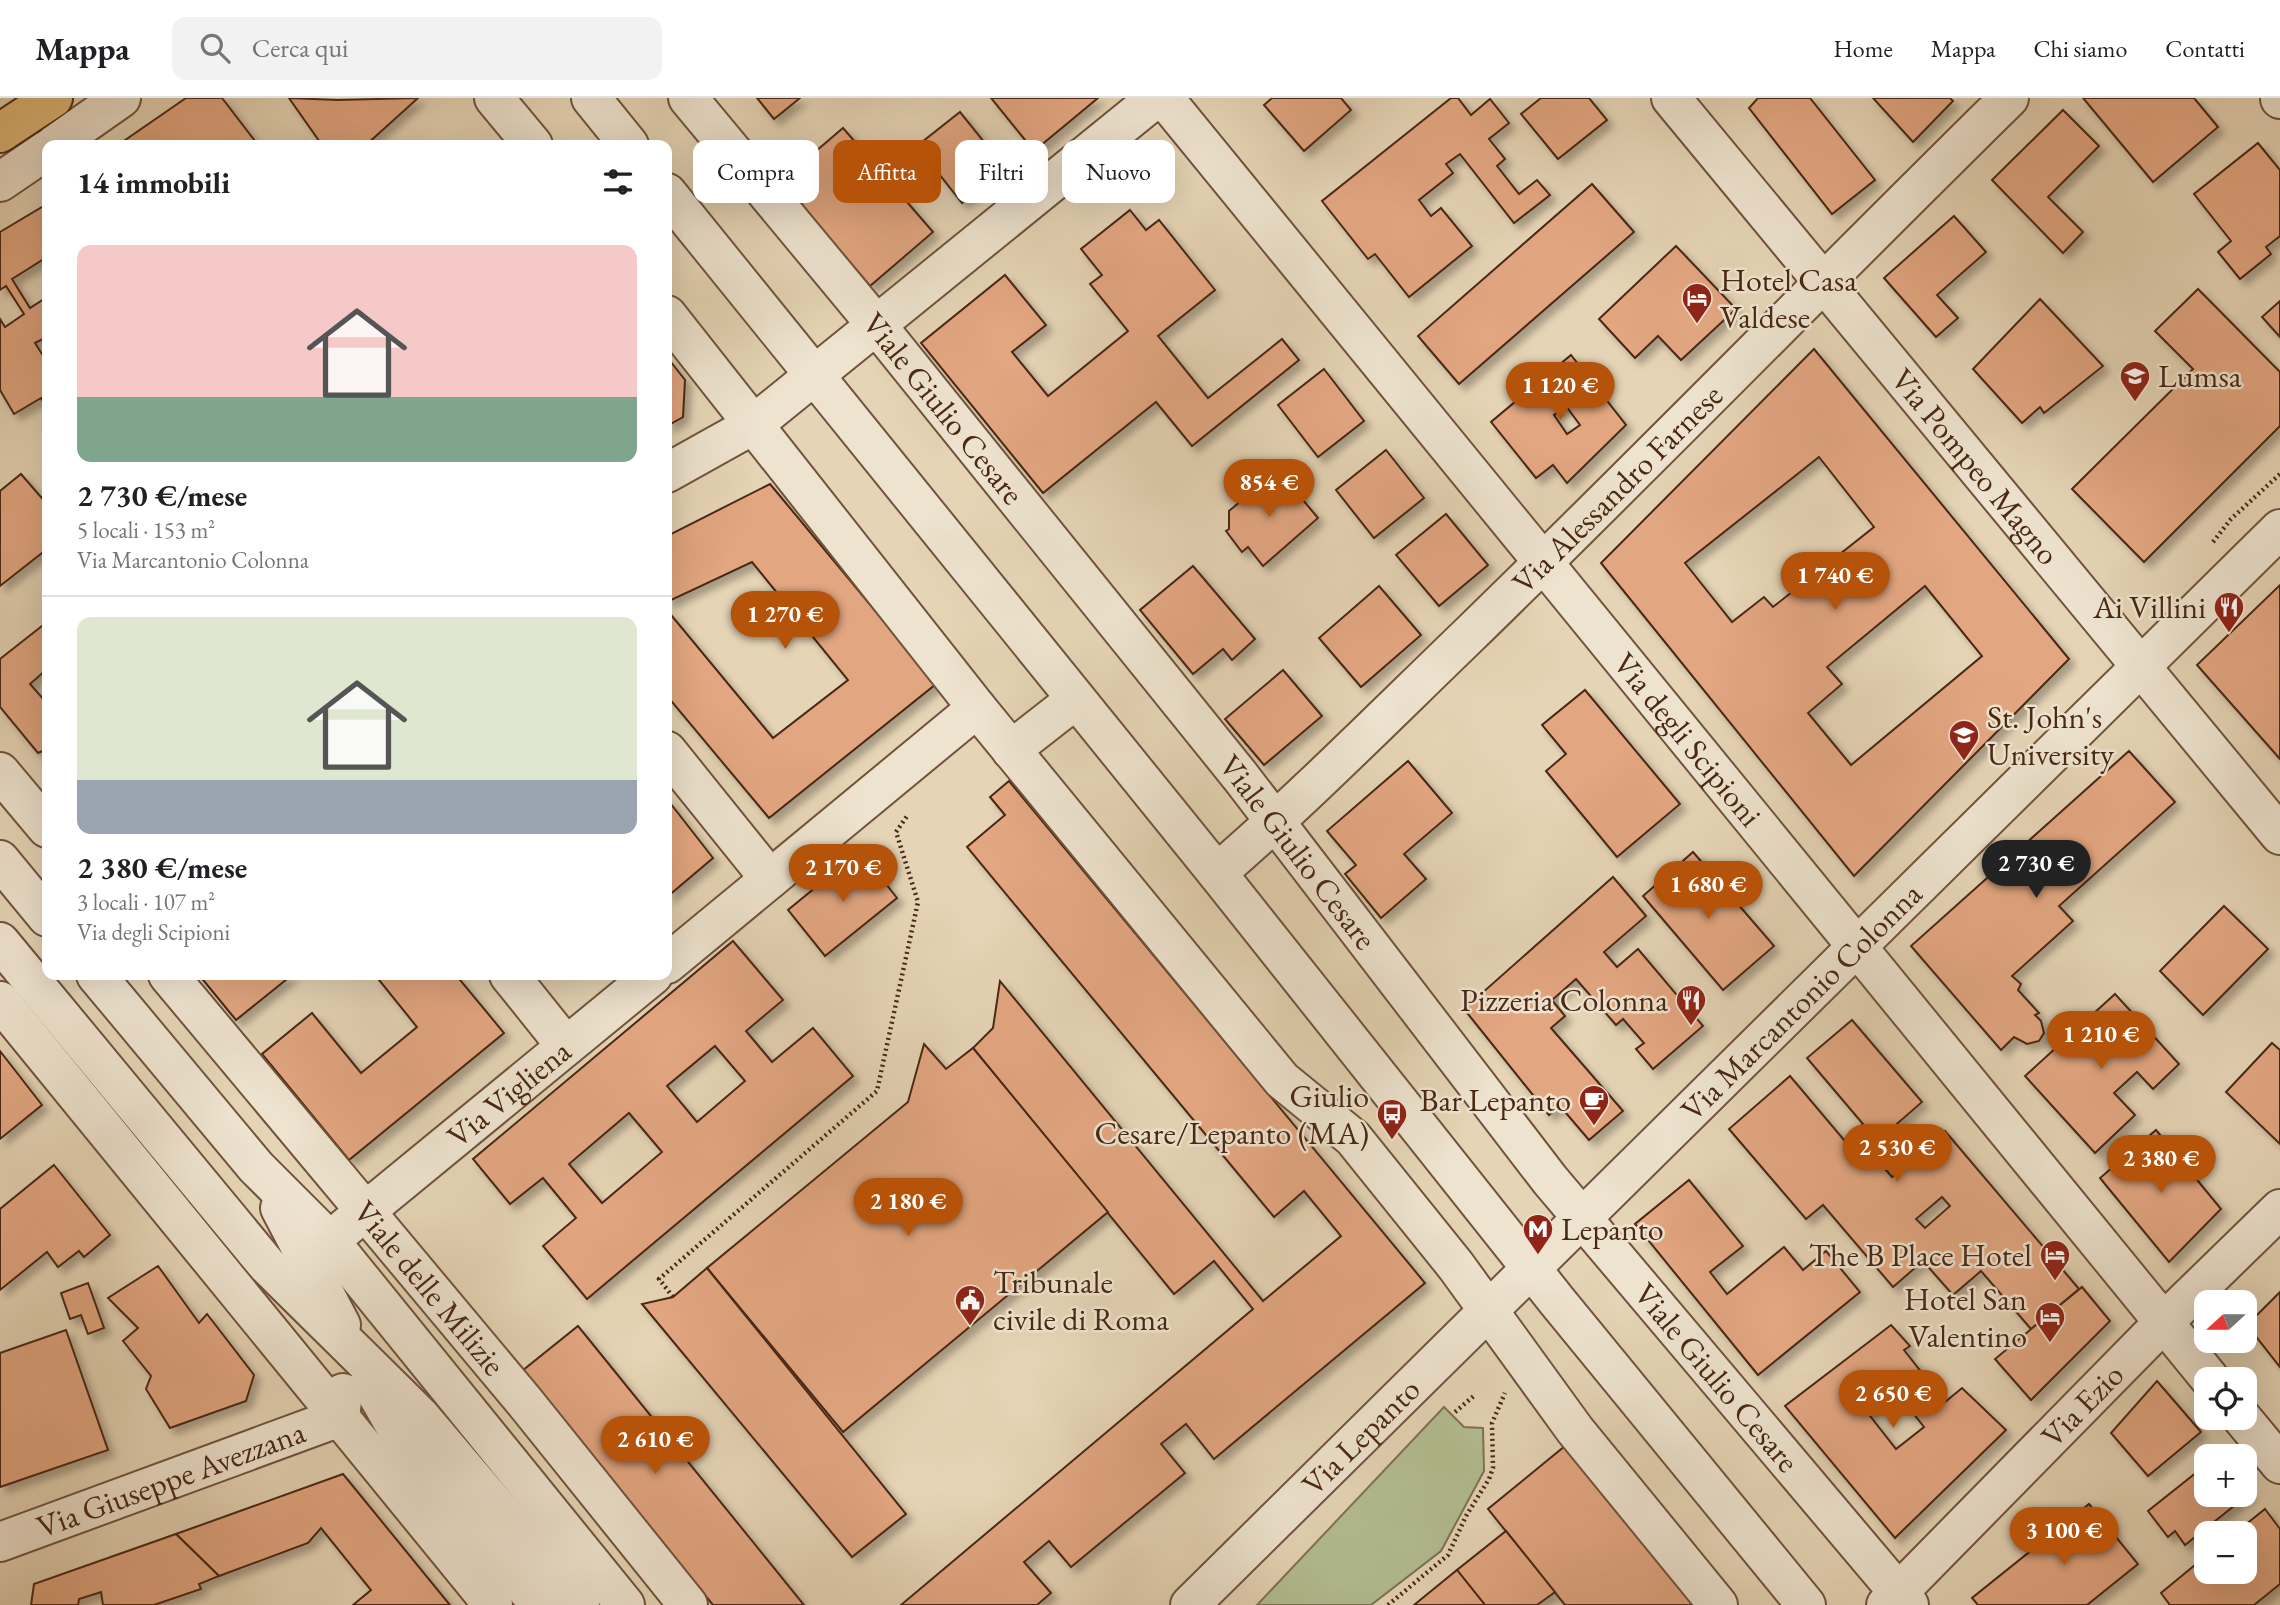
<!DOCTYPE html>
<html lang="it">
<head>
<meta charset="utf-8">
<style>
  :root { --surface:#fff; --page:#f2f2f2; --text:#202124; --muted:#757577; --line:#e0e0e0; --accent:#b45309 }
  body { margin:0; font-family:"EB Garamond",serif; background:var(--page); color:var(--text); height:100vh; display:flex; flex-direction:column; font-size:26px; white-space:nowrap }
  * { box-sizing:border-box; margin:0 }
  p { font-size:23px; color:var(--muted) }
  .icon { flex:none; width:38px; height:38px; fill:none; stroke:currentColor; stroke-width:2; stroke-linecap:round; stroke-linejoin:round }
  .map { position:relative; flex:1; overflow:hidden }
  .panel { position:absolute; left:42px; top:42px; width:630px; height:840px; display:flex; flex-direction:column; background:var(--surface); border-radius:14px; box-shadow:0 7px 28px #0002 }
  .panel>* { flex:none }
  .banner { position:absolute; left:693px; top:42px; width:665px; height:63px; display:flex; gap:14px }
  .needle { width:46px; rotate:249deg }
  .tools { position:absolute; left:2194px; top:1192px; display:grid; gap:14px }
  .tools a { display:grid; place-items:center; width:63px; height:63px; border-radius:14px; background:var(--surface); box-shadow:0 7px 28px #0002; font-size:35px }
  .price { position:absolute; translate:-50% -60px; padding:0 16px; border-radius:24px; background:var(--accent); color:#fff; font-size:23px; line-height:46px; filter:drop-shadow(0 2px 4px #0008) }
  .price::after { content:''; position:absolute; left:50%; top:42px; width:21px; height:16px; margin-left:-10px; background:inherit; clip-path:polygon(0 0,100% 0,50% 100%) }
  .price.current { background:#222; color:#fff }
  ul { padding:0; list-style:none }
  li { display:grid; align-content:center; gap:14px; height:371px; padding:0 35px }
  li+li { border-top:2px solid var(--line) }
  li span { display:grid; place-items:center; height:217px; border-radius:14px; color:#555 }
  li>.icon { margin-inline-start:auto }
  span .icon { width:126px; height:126px; fill:#fffc; stroke-width:1 }
  li b { font-size:30px }
  h2 { display:flex; justify-content:space-between; align-items:center; height:84px; padding:0 35px; font-size:30px }
  .chip { padding:0 24px; border-radius:14px; background:var(--surface); box-shadow:0 7px 28px #0002; font-size:24px; line-height:63px }
  .chip.current { background:var(--accent); color:#fff }
  header { display:flex; align-items:center; gap:42px; box-sizing:border-box; height:98px; padding:0 35px; background:var(--surface); border-bottom:2px solid var(--line) }
  header strong { font-size:33px }
  nav { display:flex; gap:38px; margin-inline-start:auto; font-size:24px }
  .search { width:490px; height:63px; background:var(--page); display:flex; align-items:center; gap:18px; box-sizing:border-box; padding:0 24px; border-radius:14px; color:var(--muted); font-size:26px }
  .map>svg:first-child { display:block }
</style>
</head>
<body>
<header>
<strong>Mappa</strong>
<div class="search"><svg class="icon" aria-label="search" viewBox="0 0 24 24"><circle cx="10" cy="10" r="6"/><path d="M15 15l6 6"/></svg>Cerca qui</div>
<nav><a>Home</a><a>Mappa</a><a>Chi siamo</a><a>Contatti</a></nav>
</header>
<div class="map">
<svg width="2280" height="1507" viewBox="0 0 2280 1507">
  <defs>
    <filter id="shadow"><feDropShadow dx="6" dy="6" stdDeviation="3.5" flood-color="#0004"/></filter>
  </defs>
  <rect width="100%" height="100%" fill="#e5d4b5"/>
  <filter id="stains"><feTurbulence type="fractalNoise" baseFrequency=".00286" numOctaves="4"/><feColorMatrix values="0 0 0 0 .2 0 0 0 0 .09 0 0 0 0 .02 0 0 0 .5 -.17"/></filter>
  <radialGradient id="worn" r=".72"><stop offset=".6" stop-color="#630" stop-opacity="0"/><stop offset="1" stop-color="#630" stop-opacity=".3"/></radialGradient>
  <path fill="#b2bd90" stroke="#7e7252" stroke-width="2" d="M1444 1309 1464 1329 1483 1330 1484 1373 1441 1453 1371 1507H1257Z"/>
  <g fill="#e2a680" stroke="#492814" stroke-width="2" fill-rule="evenodd" filter="url(#shadow)">
    <path d="M186 0H222L258 47H118Z"/>
    <path d="M289 0 337 2 418 0 366 47H322Z"/>
    <path d="M757 0H800L774 21Z"/>
    <path d="M991 0H1098L1034 53Z"/>
    <path d="M1272 0H1341L1351 12 1304 53 1264 7Z"/>
    <path d="M1451 0H1458L1471 17 1490 1 1509 25 1489 41 1505 61 1497 68 1519 96 1537 82 1550 97 1514 125 1460 56 1446 66 1453 75 1419 102 1431 118 1441 110 1472 148 1409 199 1375 156 1368 161 1322 103Z"/>
    <path d="M1541 0H1589L1607 22 1558 61 1521 16Z"/>
    <path d="M1758 0H1810L1875 82 1832 116 1749 10Z"/>
    <path d="M1873 0H1950L1953 3 1913 44Z"/>
    <path d="M2083 0H2194L2218 29 2153 84Z"/>
    <path d="M2063 12 2099 48 2048 99 2083 134 2063 155 1992 82Z"/>
    <path d="M960 14 1005 70 962 105 917 48Z"/>
    <path d="M843 30 933 134 870 188 781 83Z"/>
    <path d="M2258 45 2280 72V138L2266 149 2271 156 2240 181 2218 154 2231 143 2194 96Z"/>
    <path d="M1592 86 1634 134 1459 286 1418 238Z"/>
    <path d="M47 106V159L12 181 30 210 47 199V239L35 245 47 264V310L41 300 14 316 0 292V221L5 229 24 216 6 188 0 192V134Z"/>
    <path d="M1130 112 1146 132 1159 122 1215 192 1158 238 1208 300 1282 241 1299 262 1192 348 1156 304 1043 395 921 245 1005 177 1046 227 1012 254 1048 298 1128 233 1090 186 1102 177 1081 151Z"/>
    <path d="M1954 118 1986 154 1937 197 1958 220 1936 239 1884 180Z"/>
    <path d="M1676 148 1736 211 1681 262 1658 238 1635 260 1599 221Z"/>
    <path d="M2198 191 2280 274V328L2144 464 2072 391 2193 271 2155 233Z"/>
    <path d="M2040 201 2103 268 2044 315 2040 309 2022 325 1973 271Z"/>
    <path d="M2280 203V239L2262 219Z"/>
    <path d="M1814 251 2069 561 1854 778 1601 465ZM1819 359 1874 429 1773 509 1764 499 1732 524 1685 465ZM1925 488 1982 558 1851 667 1808 615 1842 586 1827 569Z"/>
    <path d="M1571 257 1626 327 1567 385 1553 367 1536 380 1491 324ZM1566 308 1580 327 1567 336 1554 317Z"/>
    <path d="M667 259 685 282 683 319 667 328Z"/>
    <path d="M1324 271 1364 323 1318 359 1278 307Z"/>
    <path d="M1386 352 1424 400 1374 440 1336 392Z"/>
    <path d="M1278 372 1318 420 1263 468 1248 449 1242 454 1226 433 1229 431V413Z"/>
    <path d="M21 376 47 406V451L0 488V393Z"/>
    <path d="M770 386 936 586 769 720 667 598V512L773 640 848 582 752 464 667 504V438Z"/>
    <path d="M1446 416 1488 467 1439 508 1396 457Z"/>
    <path d="M1193 468 1255 541 1232 562 1223 551 1193 576 1140 512Z"/>
    <path d="M2280 487V661L2197 567Z"/>
    <path d="M1379 488 1421 537 1361 589 1319 540Z"/>
    <path d="M47 524V571L30 586 45 603 47 601V651L38 655 0 609V561Z"/>
    <path d="M1283 572 1322 618 1264 667 1225 621Z"/>
    <path d="M1585 592 1680 706 1617 759 1546 673 1566 656 1542 627Z"/>
    <path d="M2129 653 2175 704 2059 808 2073 823 2012 878 2021 886 2018 892 2039 915 2035 917 2041 923 2044 935 2039 943 2027 946 2014 939 2001 952 1911 848Z"/>
    <path d="M1408 663 1452 715 1404 756 1426 781 1381 820 1345 776 1356 767 1327 733Z"/>
    <path d="M1009 683 1425 1185 1214 1361 1186 1326 1161 1346 1185 1375 1071 1469 1049 1443 1024 1464 1051 1495 1037 1507H901L1253 1211 1214 1163 1174 1196 973 950 993 930 1000 883 1263 1203 1341 1138 1304 1093 1274 1119 967 749 1005 717 990 699Z"/>
    <path d="M667 701 713 760 667 799Z"/>
    <path d="M860 753 897 800 825 858 788 812Z"/>
    <path d="M1693 754 1774 848 1723 892 1643 798Z"/>
    <path d="M1613 779 1646 818 1604 854 1617 869 1638 851 1703 928 1653 971 1636 951 1644 945 1623 921 1616 927 1576 881 1552 902 1565 918 1551 930 1623 1013 1589 1042 1560 1008 1549 1017 1464 911Z"/>
    <path d="M2224 808 2268 851 2203 917 2160 873Z"/>
    <path d="M733 843 783 902 746 933 772 964 813 930 853 978 587 1201 543 1148 576 1120 543 1080 510 1106 473 1061ZM715 948 745 983 697 1024 667 988ZM629 1015 662 1054 602 1105 569 1066Z"/>
    <path d="M199 877H292L236 922Z"/>
    <path d="M375 877H456L504 935 349 1062 262 956 312 915 361 975 417 929Z"/>
    <path d="M2115 896 2179 966 2153 991 2137 974 2114 995 2135 1017 2095 1055 2025 978Z"/>
    <path d="M1852 922 1922 1004 1868 1051 1892 1079 1945 1033 2079 1191 2031 1231 1981 1173 1953 1197 1923 1163 1893 1189 1823 1107 1806 1121 1729 1031 1790 978 1844 1042 1863 1026 1807 960ZM1942 1099 1950 1108 1925 1130 1916 1121Z"/>
    <path d="M2272 945 2280 952V1046L2226 994Z"/>
    <path d="M924 946 946 971 973 950 1108 1114 843 1334 707 1170 908 1004Z"/>
    <path d="M0 953 42 1007 0 1041Z"/>
    <path d="M2156 1032 2221 1111 2169 1164 2100 1080Z"/>
    <path d="M54 1067 110 1137 84 1159 79 1153 58 1169 47 1154 0 1192V1111Z"/>
    <path d="M1689 1082 1743 1148 1710 1174 1727 1196 1784 1149 1803 1172 1826 1153 1860 1194 1758 1277 1635 1126Z"/>
    <path d="M158 1168 199 1225 207 1216 254 1277 246 1303 170 1330 146 1291 151 1278 123 1243 138 1230 108 1200Z"/>
    <path d="M707 1170 906 1416 852 1459 642 1206 673 1199Z"/>
    <path d="M88 1185 104 1230 88 1236 81 1217 70 1221 61 1195Z"/>
    <path d="M2082 1189 2110 1223 2031 1302 1995 1261Z"/>
    <path d="M2280 1194V1269L2247 1227Z"/>
    <path d="M1891 1227 1910 1248 1904 1252 1945 1304 1962 1290 2006 1332 1895 1440 1785 1308ZM1895 1292 1924 1329 1896 1351 1867 1314Z"/>
    <path d="M578 1228 804 1507H713L522 1273Z"/>
    <path d="M66 1232 108 1352 0 1389V1255Z"/>
    <path d="M2157 1283 2201 1334 2148 1378 2111 1335Z"/>
    <path d="M1565 1348 1694 1507H1565L1488 1411Z"/>
    <path d="M2207 1366V1396H2245V1390L2249 1396 2185 1447 2175 1433 2168 1439 2148 1413Z"/>
    <path d="M343 1376 450 1507H353L371 1492 321 1430 308 1445 219 1478 176 1436Z"/>
    <path d="M2089 1406 2138 1466 2087 1507H1978L1972 1500Z"/>
    <path d="M2265 1411 2280 1431V1486L2254 1507H2170L2161 1495 2207 1457V1474H2245V1435H2235Z"/>
    <path d="M1506 1433 1555 1494 1537 1507H1485L1457 1472Z"/>
    <path d="M176 1436 219 1478 199 1486 201 1491 154 1507H103L101 1494 79 1501 78 1507H31L34 1486Z"/>
    <path d="M1457 1472 1485 1507H1414Z"/>
  </g>
  <g fill="none" stroke-linecap="round" stroke-linejoin="round">
    <g stroke="#70533c" stroke-width="42">
      <g id="minor">
        <path d="M494 0 533 47"/>
        <path d="M591 0 629 47"/>
        <path id="s1" d="M688 0 878 229 1240 678 1550 1082 1909 1507"/>
        <path id="s2" d="M1164 0 2210 1281"/>
        <path id="s3" d="M1671 0 2280 737"/>
        <path d="M2280 0V1"/>
        <path d="M54 47 121 0"/>
        <path d="M0 84 47 52"/>
        <path d="M667 95 1217 775 1557 1203 1806 1507"/>
        <path d="M667 217 977 610 1282 982 1353 1040 1456 1168 1575 1332 1718 1507"/>
        <path d="M667 375 753 327 1156 0"/>
        <path d="M1011 652 1075 602"/>
        <path d="M667 653 770 781"/>
        <path d="M0 674 47 730"/>
        <path d="M0 762 47 819"/>
        <path id="s4" d="M1217 775C1304 700 1385 618 1468 538 1650 361 1828 178 2009 0"/>
        <path d="M0 844 267 1167 420 1318 580 1507"/>
        <path d="M667 866 977 610"/>
        <path d="M96 877 256 1069 330 1143 625 1507"/>
        <path id="s5" d="M168 877 524 1303 688 1507"/>
        <path d="M509 877 566 948"/>
        <path d="M0 903 493 1507"/>
        <path d="M280 1110 341 1227"/>
        <path id="s6" d="M345 1130 653 877"/>
        <path d="M370 1284 406 1347 540 1507"/>
        <path d="M2242 1320 2280 1366"/>
        <path id="s7" d="M0 1444 340 1319 343 1295"/>
        <path id="s8" d="M1190 1507 2280 431"/>
        <path id="s9" d="M1886 1507 2164 1224 2280 1111"/>
      </g>
    </g>
    <g stroke="#492814" stroke-width="42">
      <path id="major" d="M0 35 53 0"/>
    </g>
    <g stroke="#492814" stroke-width="4.5" stroke-dasharray="2 3.5" stroke-linecap="butt">
      <path d="M2213 444 2231 421 2280 376"/>
      <path d="M673 1199 659 1181 877 993 918 804 896 734 907 718"/>
      <path d="M1455 1314 1475 1297"/>
      <path d="M1388 1507 1448 1457 1466 1418 1489 1381 1493 1370 1492 1325 1505 1295"/>
    </g>
    <use href="#minor" stroke="#eee3cf" stroke-width="38"/>
    <use href="#major" stroke="#e2ba7a" stroke-width="38"/>
  </g>
  <defs>
    <g id="hotel-pin" transform="scale(1.575)"><path d="M0 17L-7.5 6A9.5 9.5 0 1 1 7.5 6Z" fill="#8f2418" stroke="#eee3cf"/><path d="M-6-4.5h1.5V1H6V5H4.5V3h-9V5H-6ZM-4 0a1.8 1.8 0 1 1 3.6 0ZM.5 0V-2.5h3Q6-2.5 6 0Z" fill="#fff"/></g>
    <g id="university-pin" transform="scale(1.575)"><path d="M0 17L-7.5 6A9.5 9.5 0 1 1 7.5 6Z" fill="#8f2418" stroke="#eee3cf"/><path d="M0-5L7-2L0 1L-7-2ZM-4 1L0 2.5L4 1V4Q0 6-4 4Z" fill="#fff"/></g>
    <g id="restaurant-pin" transform="scale(1.575)"><path d="M0 17L-7.5 6A9.5 9.5 0 1 1 7.5 6Z" fill="#8f2418" stroke="#eee3cf"/><path d="M-5-6h1v4h1v-4h1v4h1v-4h1v5L-1.5 .5V6h-2V.5L-5-1ZM5-6V6H3V1.5H1.5Q1.5-4 5-6Z" fill="#fff"/></g>
    <g id="cafe-pin" transform="scale(1.575)"><path d="M0 17L-7.5 6A9.5 9.5 0 1 1 7.5 6Z" fill="#8f2418" stroke="#eee3cf"/><path d="M-5.5-4.5H6V0H3Q3 3.5 0 3.5H-2.5Q-5.5 3.5-5.5 0ZM3-3.2v2h1.7v-2ZM-6 4.5H4V6H-6Z" fill="#fff"/></g>
    <g id="bus-pin" transform="scale(1.575)"><path d="M0 17L-7.5 6A9.5 9.5 0 1 1 7.5 6Z" fill="#8f2418" stroke="#eee3cf"/><path d="M-5-6H5V4H4V6H2V4H-2V6H-4V4H-5ZM-3.5-4V0h7V-4ZM-3.5 1.2v1.5H-2V1.2ZM2 1.2v1.5H3.5V1.2Z" fill="#fff"/></g>
    <g id="metro-pin" transform="scale(1.575)"><path d="M0 17L-7.5 6A9.5 9.5 0 1 1 7.5 6Z" fill="#8f2418" stroke="#eee3cf"/><path d="M-5.5 5V-5H-3L0 0L3-5H5.5V5H3V-.5L0 4L-3-.5V5Z" fill="#fff"/></g>
    <g id="civic-pin" transform="scale(1.575)"><path d="M0 17L-7.5 6A9.5 9.5 0 1 1 7.5 6Z" fill="#8f2418" stroke="#eee3cf"/><path d="M-.6-6.5H3V-4.5H.6V-3L4-1V1h2V6H-6V1h2V-1L-.6-3ZM-1.2 2.5V6h2.4V2.5Z" fill="#fff"/></g>
  </defs>
  <g fill-rule="evenodd">
    <use href="#hotel-pin" x="1697" y="200"/>
    <use href="#university-pin" x="2135" y="278"/>
    <use href="#restaurant-pin" x="2229" y="509"/>
    <use href="#university-pin" x="1964" y="637"/>
    <use href="#restaurant-pin" x="1691" y="902"/>
    <use href="#cafe-pin" x="1594" y="1002"/>
    <use href="#bus-pin" x="1392" y="1016"/>
    <use href="#metro-pin" x="1538" y="1131"/>
    <use href="#hotel-pin" x="2055" y="1157"/>
    <use href="#civic-pin" x="970" y="1202"/>
    <use href="#hotel-pin" x="2050" y="1219"/>
  </g>
  <g text-anchor="middle" stroke-width="5" stroke-linejoin="round" paint-order="stroke">
    <g font-size="32" fill="#492814" stroke="#eee3cf" text-anchor="end">
      <text x="1720" y="193" text-anchor="start">Hotel Casa<tspan x="1720" dy="37">Valdese</tspan></text>
      <text x="2158" y="289" text-anchor="start">Lumsa</text>
      <text x="2206" y="520">Ai Villini</text>
      <text x="1987" y="630" text-anchor="start">St. John's<tspan x="1987" dy="37">University</tspan></text>
      <text x="1668" y="913">Pizzeria Colonna</text>
      <text x="1369" y="1009">Giulio<tspan x="1369" dy="37">Cesare/Lepanto (MA)</tspan></text>
      <text x="1571" y="1013">Bar Lepanto</text>
      <text x="1561" y="1142" text-anchor="start">Lepanto</text>
      <text x="2032" y="1168">The B Place Hotel</text>
      <text x="993" y="1195" text-anchor="start">Tribunale<tspan x="993" dy="37">civile di Roma</tspan></text>
      <text x="2027" y="1212">Hotel San<tspan x="2027" dy="37">Valentino</tspan></text>
    </g>
    <g font-size="32" fill="#492814" stroke="#eee3cf">
      <text dy="11" stroke="none"><textPath href="#s1" startOffset="402">Viale Giulio Cesare</textPath></text>
      <text dy="11" stroke="none"><textPath href="#s3" startOffset="478">Via Pompeo Magno</textPath></text>
      <text dy="11" stroke="none"><textPath href="#s4" startOffset="555">Via Alessandro Farnese</textPath></text>
      <text dy="11" stroke="none"><textPath href="#s2" startOffset="828">Via degli Scipioni</textPath></text>
      <text dy="11" stroke="none"><textPath href="#s1" startOffset="970">Viale Giulio Cesare</textPath></text>
      <text dy="11" stroke="none"><textPath href="#s8" startOffset="859">Via Marcantonio Colonna</textPath></text>
      <text dy="11" stroke="none"><textPath href="#s6" startOffset="212">Via Vigliena</textPath></text>
      <text dy="11" stroke="none"><textPath href="#s5" startOffset="408">Viale delle Milizie</textPath></text>
      <text dy="11" stroke="none"><textPath href="#s1" startOffset="1642">Viale Giulio Cesare</textPath></text>
      <text dy="11" stroke="none"><textPath href="#s9" startOffset="280">Via Ezio</textPath></text>
      <text dy="11" stroke="none"><textPath href="#s8" startOffset="240">Via Lepanto</textPath></text>
      <text dy="11" stroke="none"><textPath href="#s7" startOffset="182">Via Giuseppe Avezzana</textPath></text>
    </g>
  </g>
  <rect width="100%" height="100%" filter="url(#stains)"/>
  <rect width="100%" height="100%" fill="url(#worn)"/>
</svg>
<div class="tools">
<a><svg class="needle" viewBox="-14 -14 28 28"><path d="M0-13l5 13h-10z" fill="#e53935"/><path d="M0 13l5-13h-10z" fill="#757577"/></svg></a>
<a><svg class="icon" aria-label="locate" viewBox="0 0 24 24"><circle cx="12" cy="12" r="6"/><path d="M12 2v4M12 18v4M2 12h4M18 12h4"/></svg></a>
<a>+</a>
<a>−</a>
</div>
<b class="price" style="left:1560px;top:324px">1 120 €</b>
<b class="price" style="left:1269px;top:421px">854 €</b>
<b class="price" style="left:1835px;top:514px">1 740 €</b>
<b class="price" style="left:785px;top:553px">1 270 €</b>
<b class="price current" style="left:2036px;top:802px">2 730 €</b>
<b class="price" style="left:843px;top:806px">2 170 €</b>
<b class="price" style="left:1708px;top:823px">1 680 €</b>
<b class="price" style="left:2101px;top:973px">1 210 €</b>
<b class="price" style="left:1897px;top:1086px">2 530 €</b>
<b class="price" style="left:2161px;top:1097px">2 380 €</b>
<b class="price" style="left:908px;top:1140px">2 180 €</b>
<b class="price" style="left:1893px;top:1332px">2 650 €</b>
<b class="price" style="left:655px;top:1378px">2 610 €</b>
<b class="price" style="left:2064px;top:1469px">3 100 €</b>
<div class="banner">
<a class="chip">Compra</a>
<a class="chip current">Affitta</a>
<a class="chip">Filtri</a>
<a class="chip">Nuovo</a>
</div>
<section class="panel">
<h2>14 immobili<svg class="icon" aria-label="filters" viewBox="0 0 24 24"><path d="M4 7h16M4 17h16"/><circle cx="9" cy="7" r="2"/><circle cx="15" cy="17" r="2"/></svg></h2>
<ul>
<li><span style="background:linear-gradient(#f6c9c9 70%,#7fa58c 0)"><svg class="icon" aria-label="home" viewBox="0 0 24 24"><path d="M3 11l9-7 9 7M6 9v11h12V9"/></svg></span><div><b>2 730 €/mese</b><p>5 locali · 153 m²</p><p>Via Marcantonio Colonna</p></div></li>
<li><span style="background:linear-gradient(#dfe7d0 75%,#9aa5b1 0)"><svg class="icon" aria-label="home" viewBox="0 0 24 24"><path d="M3 11l9-7 9 7M6 9v11h12V9"/></svg></span><div><b>2 380 €/mese</b><p>3 locali · 107 m²</p><p>Via degli Scipioni</p></div></li>
</ul>
</section>
</div>
</body>
</html>
